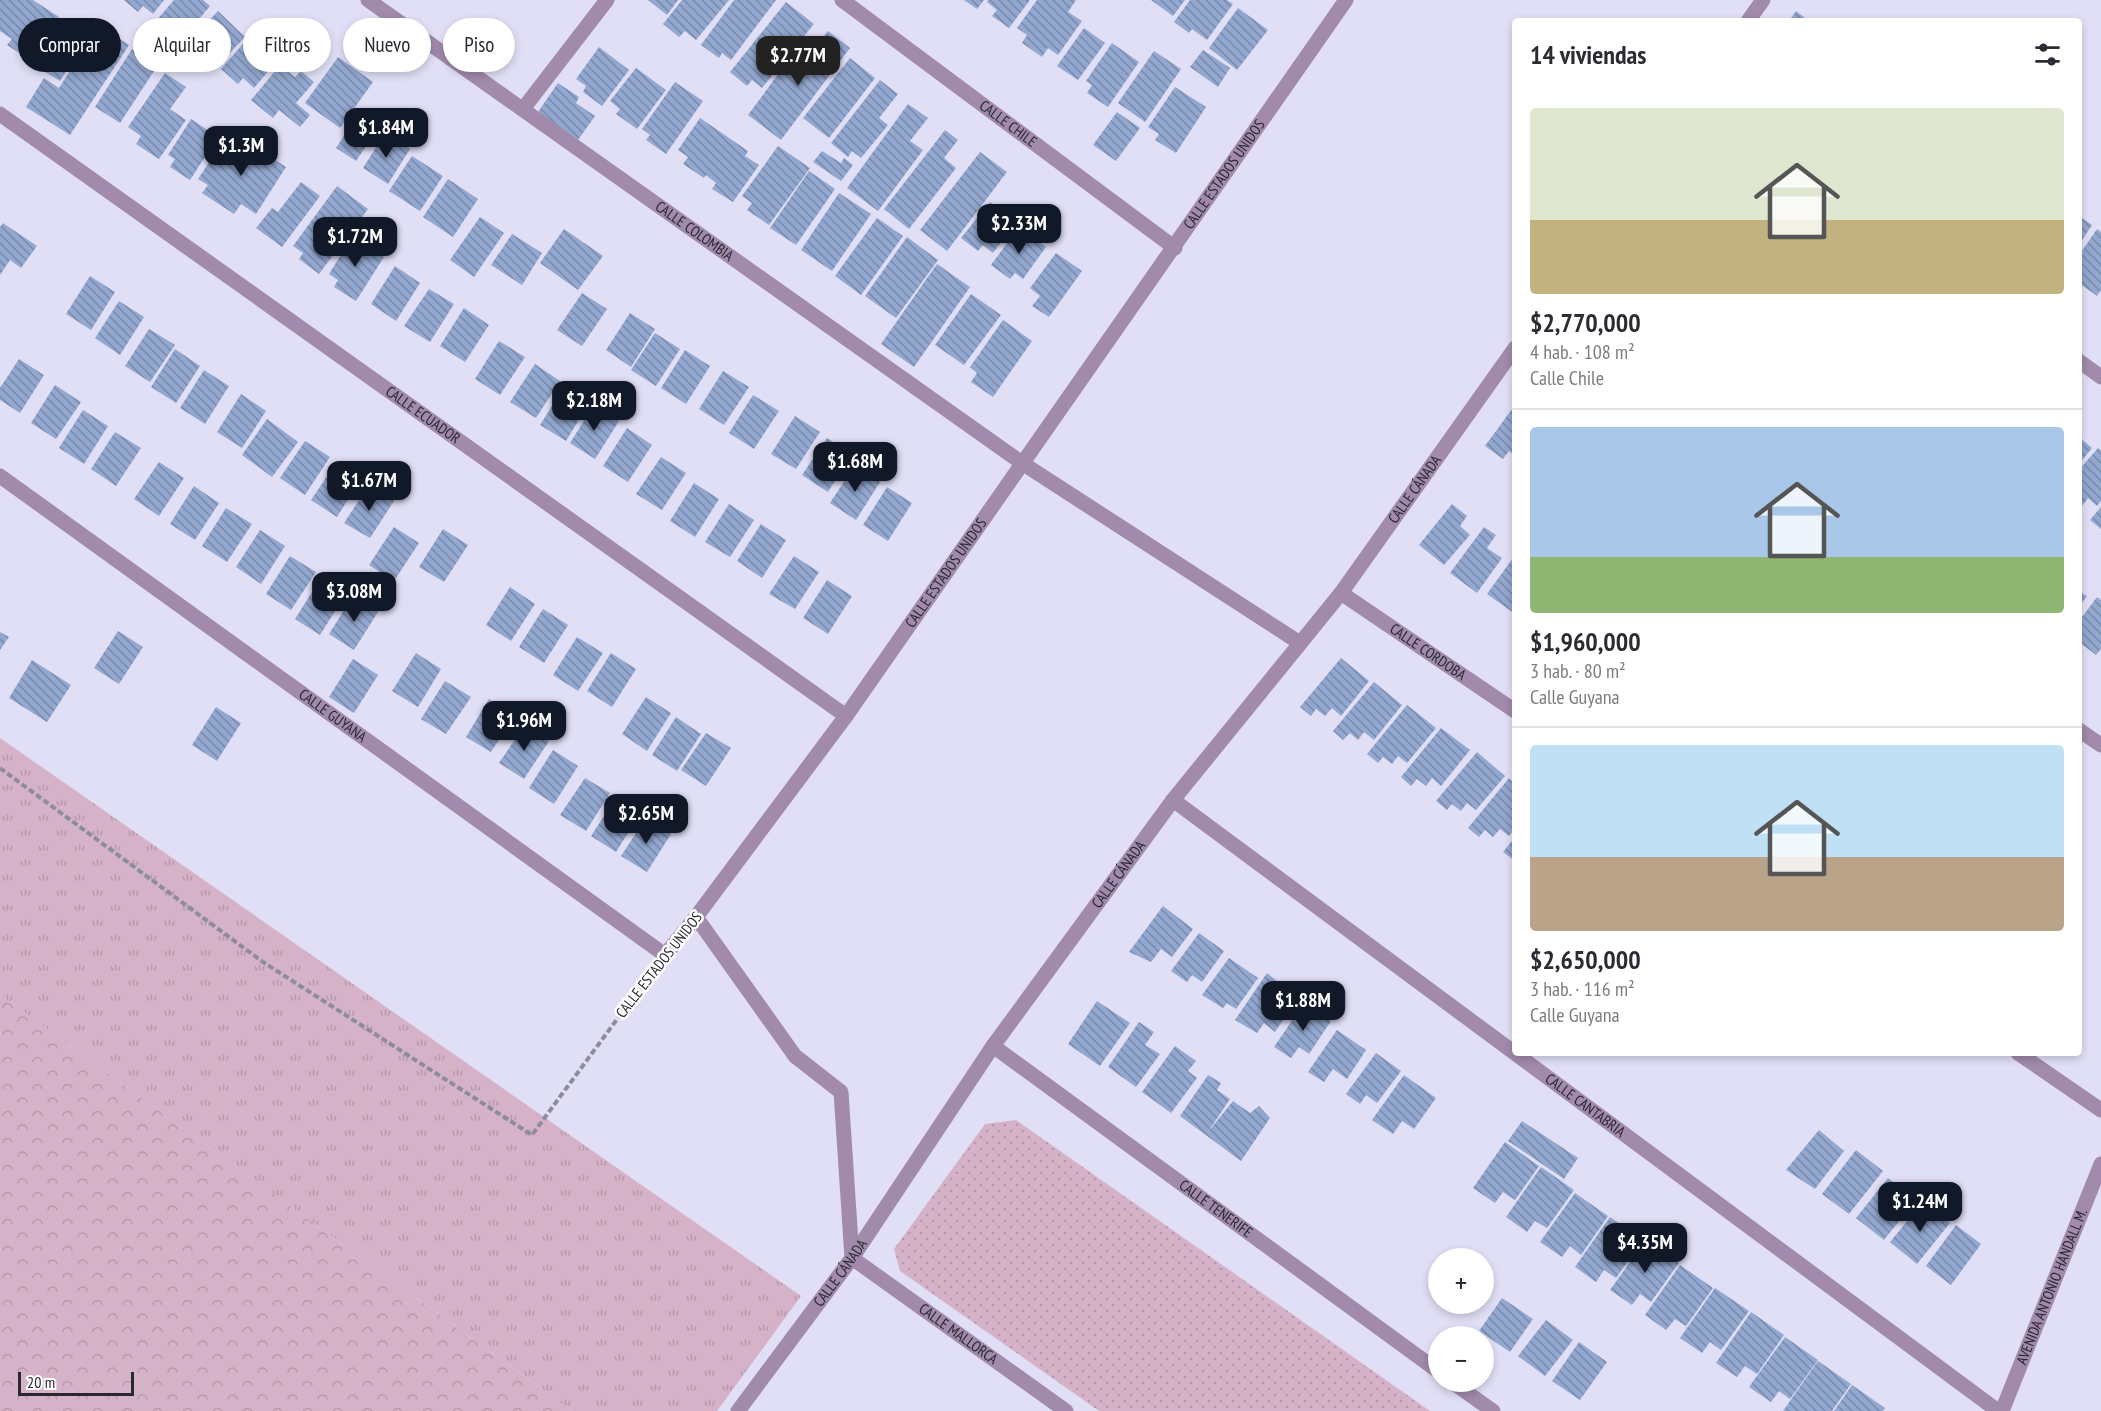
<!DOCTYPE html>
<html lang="es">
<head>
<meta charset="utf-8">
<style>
  :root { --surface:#fff; --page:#f7f7f7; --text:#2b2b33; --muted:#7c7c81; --line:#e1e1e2; --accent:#111827 }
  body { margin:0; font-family:"PT Sans Narrow",sans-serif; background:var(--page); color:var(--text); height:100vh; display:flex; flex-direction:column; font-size:22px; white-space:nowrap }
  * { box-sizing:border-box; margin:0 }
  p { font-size:20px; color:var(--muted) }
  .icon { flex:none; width:33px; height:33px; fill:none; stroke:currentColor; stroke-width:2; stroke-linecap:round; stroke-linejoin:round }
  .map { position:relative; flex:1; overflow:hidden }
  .panel { position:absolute; left:1512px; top:18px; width:570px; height:1038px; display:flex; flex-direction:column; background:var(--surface); border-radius:6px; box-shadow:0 3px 9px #0003 }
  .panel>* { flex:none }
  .banner { position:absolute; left:18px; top:18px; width:570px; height:54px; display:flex; gap:12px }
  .buttons { position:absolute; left:1428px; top:1248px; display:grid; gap:12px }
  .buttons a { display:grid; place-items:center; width:66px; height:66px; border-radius:50%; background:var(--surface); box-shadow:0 3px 9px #0003; font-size:30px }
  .scale { position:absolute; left:18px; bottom:15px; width:116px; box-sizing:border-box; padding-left:6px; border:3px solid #282830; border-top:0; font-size:16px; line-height:21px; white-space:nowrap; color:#282830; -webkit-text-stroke:4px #fff; paint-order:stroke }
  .price { position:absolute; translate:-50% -51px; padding:0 14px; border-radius:12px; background:var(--accent); color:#fff; font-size:20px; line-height:39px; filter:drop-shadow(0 2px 3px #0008) }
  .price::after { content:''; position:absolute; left:50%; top:36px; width:18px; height:14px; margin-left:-9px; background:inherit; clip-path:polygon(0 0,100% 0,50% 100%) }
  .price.selected { background:#222; color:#fff }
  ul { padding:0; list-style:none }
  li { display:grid; align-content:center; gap:12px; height:318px; padding:0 18px }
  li+li { border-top:2px solid var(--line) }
  li span { display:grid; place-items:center; height:186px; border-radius:6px; color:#555 }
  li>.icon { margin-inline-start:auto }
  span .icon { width:108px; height:108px; fill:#fffc; stroke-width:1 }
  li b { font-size:26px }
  h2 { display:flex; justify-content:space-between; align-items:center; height:72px; padding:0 18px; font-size:26px }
  .tag { padding:0 21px; border-radius:27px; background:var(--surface); box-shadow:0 3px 9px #0003; font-size:21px; line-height:54px }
  .tag.selected { background:var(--accent); color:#fff }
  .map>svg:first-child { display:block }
</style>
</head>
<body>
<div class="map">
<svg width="2101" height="1411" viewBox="0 0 2101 1411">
  <defs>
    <pattern id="grass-tufts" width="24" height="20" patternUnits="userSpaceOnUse" patternTransform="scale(1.5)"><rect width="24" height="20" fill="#d5b2c8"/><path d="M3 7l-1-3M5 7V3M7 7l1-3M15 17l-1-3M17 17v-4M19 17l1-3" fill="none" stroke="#b799ac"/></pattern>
    <pattern id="forest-crowns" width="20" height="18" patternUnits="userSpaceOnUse" patternTransform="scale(1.5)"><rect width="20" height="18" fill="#d5b2c8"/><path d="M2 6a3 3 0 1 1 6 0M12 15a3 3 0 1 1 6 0" fill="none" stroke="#b799ac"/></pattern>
    <pattern id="park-dots" width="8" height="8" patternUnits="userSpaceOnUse" patternTransform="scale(1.5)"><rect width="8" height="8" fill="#d5b2c8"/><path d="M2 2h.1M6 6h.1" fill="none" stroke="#b799ac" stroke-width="1.8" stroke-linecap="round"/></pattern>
    <pattern id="building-back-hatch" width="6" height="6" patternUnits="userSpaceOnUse" patternTransform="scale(1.5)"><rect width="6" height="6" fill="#93a8d0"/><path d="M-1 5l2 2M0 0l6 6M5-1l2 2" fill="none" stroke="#7889a9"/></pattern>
  </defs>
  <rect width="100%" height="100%" fill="#e1dff6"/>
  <path fill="url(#grass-tufts)" d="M0 738 801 1296 717 1411H572L0 995Z"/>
  <path fill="url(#forest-crowns)" d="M0 995 572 1411H0Z"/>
  <path fill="url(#park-dots)" d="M1016 1120 1430 1411H1099L900 1271 894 1249 985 1124Z"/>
  <g fill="url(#building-back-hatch)">
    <path d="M0 0H33L59 17 30 60 7 45 12 39 0 31Z"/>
    <path d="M124 0H164L153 14 143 6 138 12Z"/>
    <path d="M174 0H203L210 6 184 37 171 26 166 31 155 22Z"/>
    <path d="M648 0H678L667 15Z"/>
    <path d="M682 0H729L696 40 685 31 679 37 663 24Z"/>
    <path d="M734 0H776L731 60 722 53 719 58 701 45Z"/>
    <path d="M964 0H984L977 9Z"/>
    <path d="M988 0H1030L1009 28 992 16 997 10 987 2Z"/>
    <path d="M1037 0H1076L1068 12 1082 21 1058 55 1048 48 1042 57 1022 43 1027 35 1017 28Z"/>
    <path d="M1151 0H1185L1173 16Z"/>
    <path d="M1190 0H1227L1233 4 1207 40 1192 29 1189 33 1174 22Z"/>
    <path d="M786 2 814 24 762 88 752 80 747 86 730 72Z"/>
    <path d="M1238 8 1268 30 1237 70 1209 48Z"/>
    <path d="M218 11 245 37 219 64 208 53 202 59 186 45Z"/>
    <path d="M1796 11 1809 21H1789Z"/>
    <path d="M60 19 88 36 60 81 40 69 45 62 37 57Z"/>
    <path d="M99 26 129 45 70 135 26 107 44 78 59 88Z"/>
    <path d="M1084 28 1105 43 1078 80 1057 66Z"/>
    <path d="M828 31 850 48 781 140 748 115 791 57 802 65Z"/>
    <path d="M249 37 277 61 254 88 243 78 238 84 221 69Z"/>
    <path d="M1112 43 1139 62 1108 107 1087 93 1092 85 1086 81Z"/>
    <path d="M599 47 629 70 602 106 583 92 586 86 576 79Z"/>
    <path d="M132 49 158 65 120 123 95 107Z"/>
    <path d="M1203 50 1230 68 1218 87 1190 67Z"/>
    <path d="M1154 51 1181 69 1145 122 1118 103Z"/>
    <path d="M338 57 373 82 340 128 305 103Z"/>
    <path d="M850 58 875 78 829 138 803 118Z"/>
    <path d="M280 65 295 77 301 71 314 82 296 103 310 115 300 127 279 110 273 118 251 100Z"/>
    <path d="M636 68 666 90 637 129 616 114 620 109 610 101Z"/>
    <path d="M165 73 186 87 170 109 186 120 159 159 136 144 141 136 128 127Z"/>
    <path d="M880 80 898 94 879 118 888 125 861 158 852 151 848 157 831 143Z"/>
    <path d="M675 82 703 101 666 154 646 140 650 135 642 129Z"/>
    <path d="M558 83 579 97 576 103 595 116 578 140 538 112Z"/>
    <path d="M1175 87 1206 107 1176 153 1155 140 1159 134 1148 127Z"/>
    <path d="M908 104 928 118 910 141 923 150 878 211 847 188Z"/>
    <path d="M1117 112 1140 128 1116 161 1093 145Z"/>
    <path d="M359 113 379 127 356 161 336 148Z"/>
    <path d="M700 118 748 151 745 156 759 165 733 202 712 189 716 183 706 175 704 178 683 164 688 157 678 150Z"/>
    <path d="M191 119 218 137 190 180 170 167 175 159 168 155Z"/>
    <path d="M945 130 958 140 944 158 956 168 909 229 884 209Z"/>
    <path d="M385 133 410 149 388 184 363 168Z"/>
    <path d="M238 136 286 167 256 214 241 204 234 214 202 193 208 185 198 179 219 147 227 152Z"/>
    <path d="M778 146 810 168 769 225 747 210 752 203 742 196Z"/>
    <path d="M822 151 841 163 844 158 853 165 841 181 813 162Z"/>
    <path d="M980 152 1007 172 947 251 920 230Z"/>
    <path d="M412 156 443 176 420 211 389 191Z"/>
    <path d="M809 171 835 189 796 245 770 228Z"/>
    <path d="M448 179 478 199 453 237 423 217Z"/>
    <path d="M301 182 320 196 282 247 256 228 272 208 278 212Z"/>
    <path d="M337 186 368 209 319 274 299 259 303 253 293 246Z"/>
    <path d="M839 193 871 214 832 271 801 250Z"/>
    <path d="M990 202 1016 222 993 253 983 245 978 251 961 238Z"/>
    <path d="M2079 216 2092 225 2079 245Z"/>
    <path d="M480 217 504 233 474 277 450 260Z"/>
    <path d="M877 218 903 236 861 295 835 276Z"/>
    <path d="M3 223 37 246 21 268 10 260 0 275V227Z"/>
    <path d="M1019 227 1046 247 1023 279 1015 273 1010 279 991 265Z"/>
    <path d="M564 229 603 256 578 290 540 263Z"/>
    <path d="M2097 229 2101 232V290L2097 296 2079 283V255Z"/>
    <path d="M512 234 542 253 522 285 491 265Z"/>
    <path d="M352 237 384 257 356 301 334 287 338 280 329 274Z"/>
    <path d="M907 237 938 260 896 318 865 296Z"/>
    <path d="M1056 253 1082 271 1049 317 1032 306 1040 296 1030 288Z"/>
    <path d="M937 264 970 287 914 367 881 344Z"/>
    <path d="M395 266 420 283 396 321 371 304Z"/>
    <path d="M90 276 115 292 91 330 66 314Z"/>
    <path d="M429 289 454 304 430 342 404 326Z"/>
    <path d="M582 293 607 309 582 346 557 330Z"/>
    <path d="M971 294 1001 315 964 365 935 345Z"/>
    <path d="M119 301 144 317 120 355 95 338Z"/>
    <path d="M464 308 489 325 465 362 440 346Z"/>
    <path d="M630 313 655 329 631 367 606 350Z"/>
    <path d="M1003 320 1032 341 993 397 971 382 977 373 970 367Z"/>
    <path d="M149 329 175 345 150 382 125 366Z"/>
    <path d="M655 333 680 349 656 386 631 370Z"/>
    <path d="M499 341 525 357 500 395 475 379Z"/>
    <path d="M175 349 200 366 176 403 151 387Z"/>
    <path d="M685 350 710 366 686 404 661 388Z"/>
    <path d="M19 359 44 375 20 413 0 400V388Z"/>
    <path d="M535 364 560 381 536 418 510 402Z"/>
    <path d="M204 370 229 386 205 424 180 408Z"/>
    <path d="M723 371 749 387 724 425 699 409Z"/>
    <path d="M55 385 81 402 56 439 31 423Z"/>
    <path d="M564 387 589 403 566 441 540 425Z"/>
    <path d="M241 394 266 411 242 448 217 432Z"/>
    <path d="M753 395 779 411 754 449 729 433Z"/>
    <path d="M594 405 619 421 595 459 570 443Z"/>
    <path d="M1515 405V456L1509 451 1503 459 1485 446Z"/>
    <path d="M83 410 108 426 84 464 59 448Z"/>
    <path d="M795 416 820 432 796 469 771 454Z"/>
    <path d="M267 419 298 442 272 477 242 455Z"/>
    <path d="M627 428 652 445 628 482 603 466Z"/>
    <path d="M115 432 141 448 116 486 91 469Z"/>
    <path d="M2079 437 2092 448 2079 464Z"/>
    <path d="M827 438 852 454 828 492 802 475Z"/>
    <path d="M305 441 330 457 305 495 280 478Z"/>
    <path d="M2098 448 2101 450V501L2097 506 2088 498 2082 506 2079 503V470Z"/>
    <path d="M661 457 686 473 662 510 636 494Z"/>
    <path d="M159 462 184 478 159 516 134 499Z"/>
    <path d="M336 463 361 479 337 517 311 500Z"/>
    <path d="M855 465 880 482 856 520 830 503Z"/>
    <path d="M694 483 719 499 695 537 670 521Z"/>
    <path d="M369 485 394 501 370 538 344 523Z"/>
    <path d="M194 486 219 503 195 540 170 524Z"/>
    <path d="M887 487 912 503 888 541 863 525Z"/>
    <path d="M729 504 754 520 730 557 705 542Z"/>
    <path d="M1452 504 1467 516 1460 526 1470 535 1444 565 1419 545Z"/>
    <path d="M2101 507V529L2090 520Z"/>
    <path d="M226 508 252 524 227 562 202 546Z"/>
    <path d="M761 524 786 540 762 578 737 561Z"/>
    <path d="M394 527 419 543 394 581 369 565Z"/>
    <path d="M1484 527 1496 535 1487 548 1502 558 1477 593 1450 573Z"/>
    <path d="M443 529 468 545 444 582 419 567Z"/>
    <path d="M260 530 285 546 261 584 236 567Z"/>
    <path d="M1515 555V614L1487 594Z"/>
    <path d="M290 556 316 572 291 610 266 594Z"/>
    <path d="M794 556 819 572 795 609 769 594Z"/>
    <path d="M827 580 852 596 828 634 803 618Z"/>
    <path d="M319 581 344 597 320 635 295 619Z"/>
    <path d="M510 587 535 604 511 641 486 625Z"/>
    <path d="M2079 591 2087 596 2079 607Z"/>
    <path d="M353 596 378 612 354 650 329 634Z"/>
    <path d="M2097 597 2101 600V649L2096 655 2079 642V621Z"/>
    <path d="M543 609 568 625 544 663 519 647Z"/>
    <path d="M118 631 143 647 119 684 94 668Z"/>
    <path d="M0 632 9 637 0 650Z"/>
    <path d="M577 637 603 653 578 691 553 675Z"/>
    <path d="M416 653 441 669 418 707 392 691Z"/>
    <path d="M611 653 636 669 612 707 587 691Z"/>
    <path d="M1341 658 1369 681 1341 716 1332 708 1325 716 1316 709 1311 716 1300 707Z"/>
    <path d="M353 659 378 675 354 713 329 697Z"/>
    <path d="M32 660 71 685 47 722 9 698Z"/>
    <path d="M445 681 471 697 446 734 421 719Z"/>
    <path d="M1374 682 1402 705 1374 740 1364 732 1358 740 1350 733 1343 740 1333 731Z"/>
    <path d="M646 697 671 713 647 751 622 734Z"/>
    <path d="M489 699 515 715 491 752 466 737Z"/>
    <path d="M1407 705 1436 728 1407 763 1398 756 1392 764 1383 757 1378 763 1367 754Z"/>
    <path d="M216 707 241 723 217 761 192 745Z"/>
    <path d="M676 717 701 734 677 771 652 755Z"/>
    <path d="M524 726 549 741 524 779 499 763Z"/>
    <path d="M1441 728 1470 750 1441 786 1432 778 1426 786 1417 779 1411 786 1401 777Z"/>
    <path d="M706 733 731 748 706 786 681 770Z"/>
    <path d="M553 750 578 766 554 804 529 788Z"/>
    <path d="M1477 752 1505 776 1476 810 1467 803 1461 811 1452 804 1447 810 1436 801Z"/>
    <path d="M585 778 610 793 586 831 560 815Z"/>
    <path d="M1509 778 1515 784V829L1509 836 1500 829 1493 837 1485 830 1479 837 1468 828Z"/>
    <path d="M615 799 640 814 616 852 591 836Z"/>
    <path d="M646 818 671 834 647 872 621 856Z"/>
    <path d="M1515 837V861L1503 852Z"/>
    <path d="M1163 906 1193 929 1172 957 1161 949 1151 962 1129 952Z"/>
    <path d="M1199 933 1224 951 1202 982 1192 975 1187 982 1171 971Z"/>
    <path d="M1229 958 1258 978 1236 1009 1227 1003 1223 1008 1202 995Z"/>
    <path d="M1267 973 1298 998 1275 1032 1264 1023 1257 1033 1235 1020Z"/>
    <path d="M1097 1001 1130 1023 1100 1066 1068 1044Z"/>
    <path d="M1304 1003 1331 1021 1309 1054 1299 1047 1291 1058 1274 1047Z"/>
    <path d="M1139 1022 1154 1032 1145 1045 1160 1054 1136 1087 1108 1067Z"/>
    <path d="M1337 1030 1366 1050 1347 1079 1333 1069 1324 1082 1308 1072Z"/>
    <path d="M1175 1046 1196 1061 1188 1071 1197 1078 1171 1113 1142 1092Z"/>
    <path d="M1376 1053 1401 1071 1377 1103 1366 1095 1360 1104 1346 1094Z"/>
    <path d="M1208 1075 1221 1083 1217 1090 1230 1099 1208 1132 1233 1101 1250 1113 1259 1106 1270 1118 1241 1161 1180 1116Z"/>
    <path d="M1404 1075 1436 1098 1414 1129 1402 1121 1393 1134 1372 1120Z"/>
    <path d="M1522 1121 1578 1158 1564 1179 1508 1141Z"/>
    <path d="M1819 1130 1844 1151 1815 1189 1786 1170Z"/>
    <path d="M1505 1142 1539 1166 1515 1200 1503 1192 1495 1203 1473 1188Z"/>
    <path d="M1856 1150 1883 1171 1849 1214 1822 1194Z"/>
    <path d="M1541 1167 1574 1190 1547 1228 1535 1221 1527 1232 1506 1217Z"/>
    <path d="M1888 1178 1915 1201 1884 1240 1856 1218Z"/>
    <path d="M1575 1193 1608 1216 1581 1255 1570 1246 1562 1257 1540 1242Z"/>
    <path d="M1923 1202 1950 1223 1917 1264 1890 1242Z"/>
    <path d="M1610 1217 1643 1240 1616 1278 1604 1270 1596 1282 1575 1267Z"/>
    <path d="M1956 1225 1981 1244 1951 1285 1926 1266Z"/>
    <path d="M1646 1240 1679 1263 1651 1302 1640 1294 1632 1305 1610 1290Z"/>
    <path d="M1680 1265 1713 1288 1686 1326 1675 1319 1666 1330 1645 1315Z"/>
    <path d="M1715 1288 1749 1311 1721 1350 1710 1342 1702 1353 1680 1338Z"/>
    <path d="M1502 1298 1533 1319 1510 1352 1479 1331Z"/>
    <path d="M1751 1312 1784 1335 1757 1374 1745 1366 1737 1377 1716 1363Z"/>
    <path d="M1546 1320 1573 1340 1545 1376 1518 1356Z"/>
    <path d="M1785 1337 1818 1360 1790 1399 1779 1391 1771 1402 1749 1387Z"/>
    <path d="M1579 1342 1607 1362 1580 1400 1552 1381Z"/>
    <path d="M1818 1361 1851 1384 1832 1411H1783Z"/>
    <path d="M1852 1385 1885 1408 1883 1411H1834Z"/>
  </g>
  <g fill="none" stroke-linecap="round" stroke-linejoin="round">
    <path stroke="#8d8c9c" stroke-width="4" stroke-dasharray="6 3" stroke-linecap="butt" d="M0 768 263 962 532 1135 648 977"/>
    <g stroke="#a18aab" stroke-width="15">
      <path id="s1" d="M368 0 1022 463 1300 643"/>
      <path id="s2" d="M842 0 1175 248"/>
      <path d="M1748 21 1763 0"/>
      <path d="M523 109 607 0"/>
      <path id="s3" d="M0 114 846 716"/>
      <path d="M2079 361 2101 377"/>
      <path id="s4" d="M0 476 665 955 696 917 846 716 1346 0"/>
      <path id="s5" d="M1341 593 1515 711"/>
      <path d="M2079 730 2101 745"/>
      <path id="s6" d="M1173 800 1998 1411"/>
      <path id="s7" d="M696 917 795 1056 841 1092 852 1258 1066 1411"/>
      <path id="s8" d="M993 1046 1438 1371"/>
      <path d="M2018 1053 2101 1110"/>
      <path d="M1452 1382 1493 1411"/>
      <path id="s9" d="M738 1411 852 1258 993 1046 1173 800 1341 593 1515 348"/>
      <path id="s10" d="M2002 1411 2101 1164"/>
    </g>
  </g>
  <g text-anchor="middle" stroke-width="5" stroke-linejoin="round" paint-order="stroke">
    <g font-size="15" fill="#282830" stroke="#fff">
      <text dy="5" stroke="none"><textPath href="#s2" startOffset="207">CALLE CHILE</textPath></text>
      <text dy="5" stroke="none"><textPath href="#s4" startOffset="1780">CALLE ESTADOS UNIDOS</textPath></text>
      <text dy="5" stroke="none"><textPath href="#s1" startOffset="400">CALLE COLOMBIA</textPath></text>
      <text dy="5" stroke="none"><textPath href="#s3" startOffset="519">CALLE ECUADOR</textPath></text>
      <text dy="5" stroke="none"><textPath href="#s9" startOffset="1144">CALLE CÁNADA</textPath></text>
      <text dy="5" stroke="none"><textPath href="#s4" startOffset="1294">CALLE ESTADOS UNIDOS</textPath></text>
      <text dy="5" stroke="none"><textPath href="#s5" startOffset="105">CALLE CORDOBA</textPath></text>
      <text dy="5" stroke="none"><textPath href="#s4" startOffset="410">CALLE GUYANA</textPath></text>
      <text dy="5" stroke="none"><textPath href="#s9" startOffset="658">CALLE CÁNADA</textPath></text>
      <text transform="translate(659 965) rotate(-52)" y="5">CALLE ESTADOS UNIDOS</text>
      <text dy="5" stroke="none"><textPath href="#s6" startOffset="513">CALLE CANTABRIA</textPath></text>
      <text dy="5" stroke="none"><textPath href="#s8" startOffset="276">CALLE TENERIFE</textPath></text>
      <text dy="5" stroke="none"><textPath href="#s9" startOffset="172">CALLE CÁNADA</textPath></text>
      <text dy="5" stroke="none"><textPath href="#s10" startOffset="134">AVENIDA ANTONIO HANDALL M.</textPath></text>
      <text dy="5" stroke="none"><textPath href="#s7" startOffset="526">CALLE MALLORCA</textPath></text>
    </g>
  </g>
</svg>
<div class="buttons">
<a>+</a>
<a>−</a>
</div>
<div class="scale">20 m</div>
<b class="price selected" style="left:798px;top:87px">$2.77M</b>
<b class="price" style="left:386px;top:159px">$1.84M</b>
<b class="price" style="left:241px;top:177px">$1.3M</b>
<b class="price" style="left:1019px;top:255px">$2.33M</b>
<b class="price" style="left:355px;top:268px">$1.72M</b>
<b class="price" style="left:594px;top:432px">$2.18M</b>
<b class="price" style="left:855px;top:493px">$1.68M</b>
<b class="price" style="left:369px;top:512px">$1.67M</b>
<b class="price" style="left:354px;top:623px">$3.08M</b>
<b class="price" style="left:524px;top:752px">$1.96M</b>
<b class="price" style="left:646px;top:845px">$2.65M</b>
<b class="price" style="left:1303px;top:1032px">$1.88M</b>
<b class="price" style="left:1920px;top:1233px">$1.24M</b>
<b class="price" style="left:1645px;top:1274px">$4.35M</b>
<div class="banner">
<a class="tag selected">Comprar</a>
<a class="tag">Alquilar</a>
<a class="tag">Filtros</a>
<a class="tag">Nuevo</a>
<a class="tag">Piso</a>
</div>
<section class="panel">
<h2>14 viviendas<svg class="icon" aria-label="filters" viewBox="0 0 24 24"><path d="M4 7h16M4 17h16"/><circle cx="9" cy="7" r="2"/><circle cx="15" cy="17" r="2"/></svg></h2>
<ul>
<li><span style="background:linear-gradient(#dfe7d0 60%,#c2b280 0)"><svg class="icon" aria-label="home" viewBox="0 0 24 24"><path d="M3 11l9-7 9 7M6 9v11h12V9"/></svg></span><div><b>$2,770,000</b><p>4 hab. · 108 m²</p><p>Calle Chile</p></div></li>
<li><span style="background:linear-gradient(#a9c7e8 70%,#8fb573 0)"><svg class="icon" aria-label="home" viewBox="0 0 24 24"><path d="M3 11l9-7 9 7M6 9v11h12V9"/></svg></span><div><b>$1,960,000</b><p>3 hab. · 80 m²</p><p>Calle Guyana</p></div></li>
<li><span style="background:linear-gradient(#bfe0f5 60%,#b9a48a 0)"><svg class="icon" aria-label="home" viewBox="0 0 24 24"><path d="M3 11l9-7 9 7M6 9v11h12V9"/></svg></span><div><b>$2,650,000</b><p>3 hab. · 116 m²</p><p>Calle Guyana</p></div></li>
</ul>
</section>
</div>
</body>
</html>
